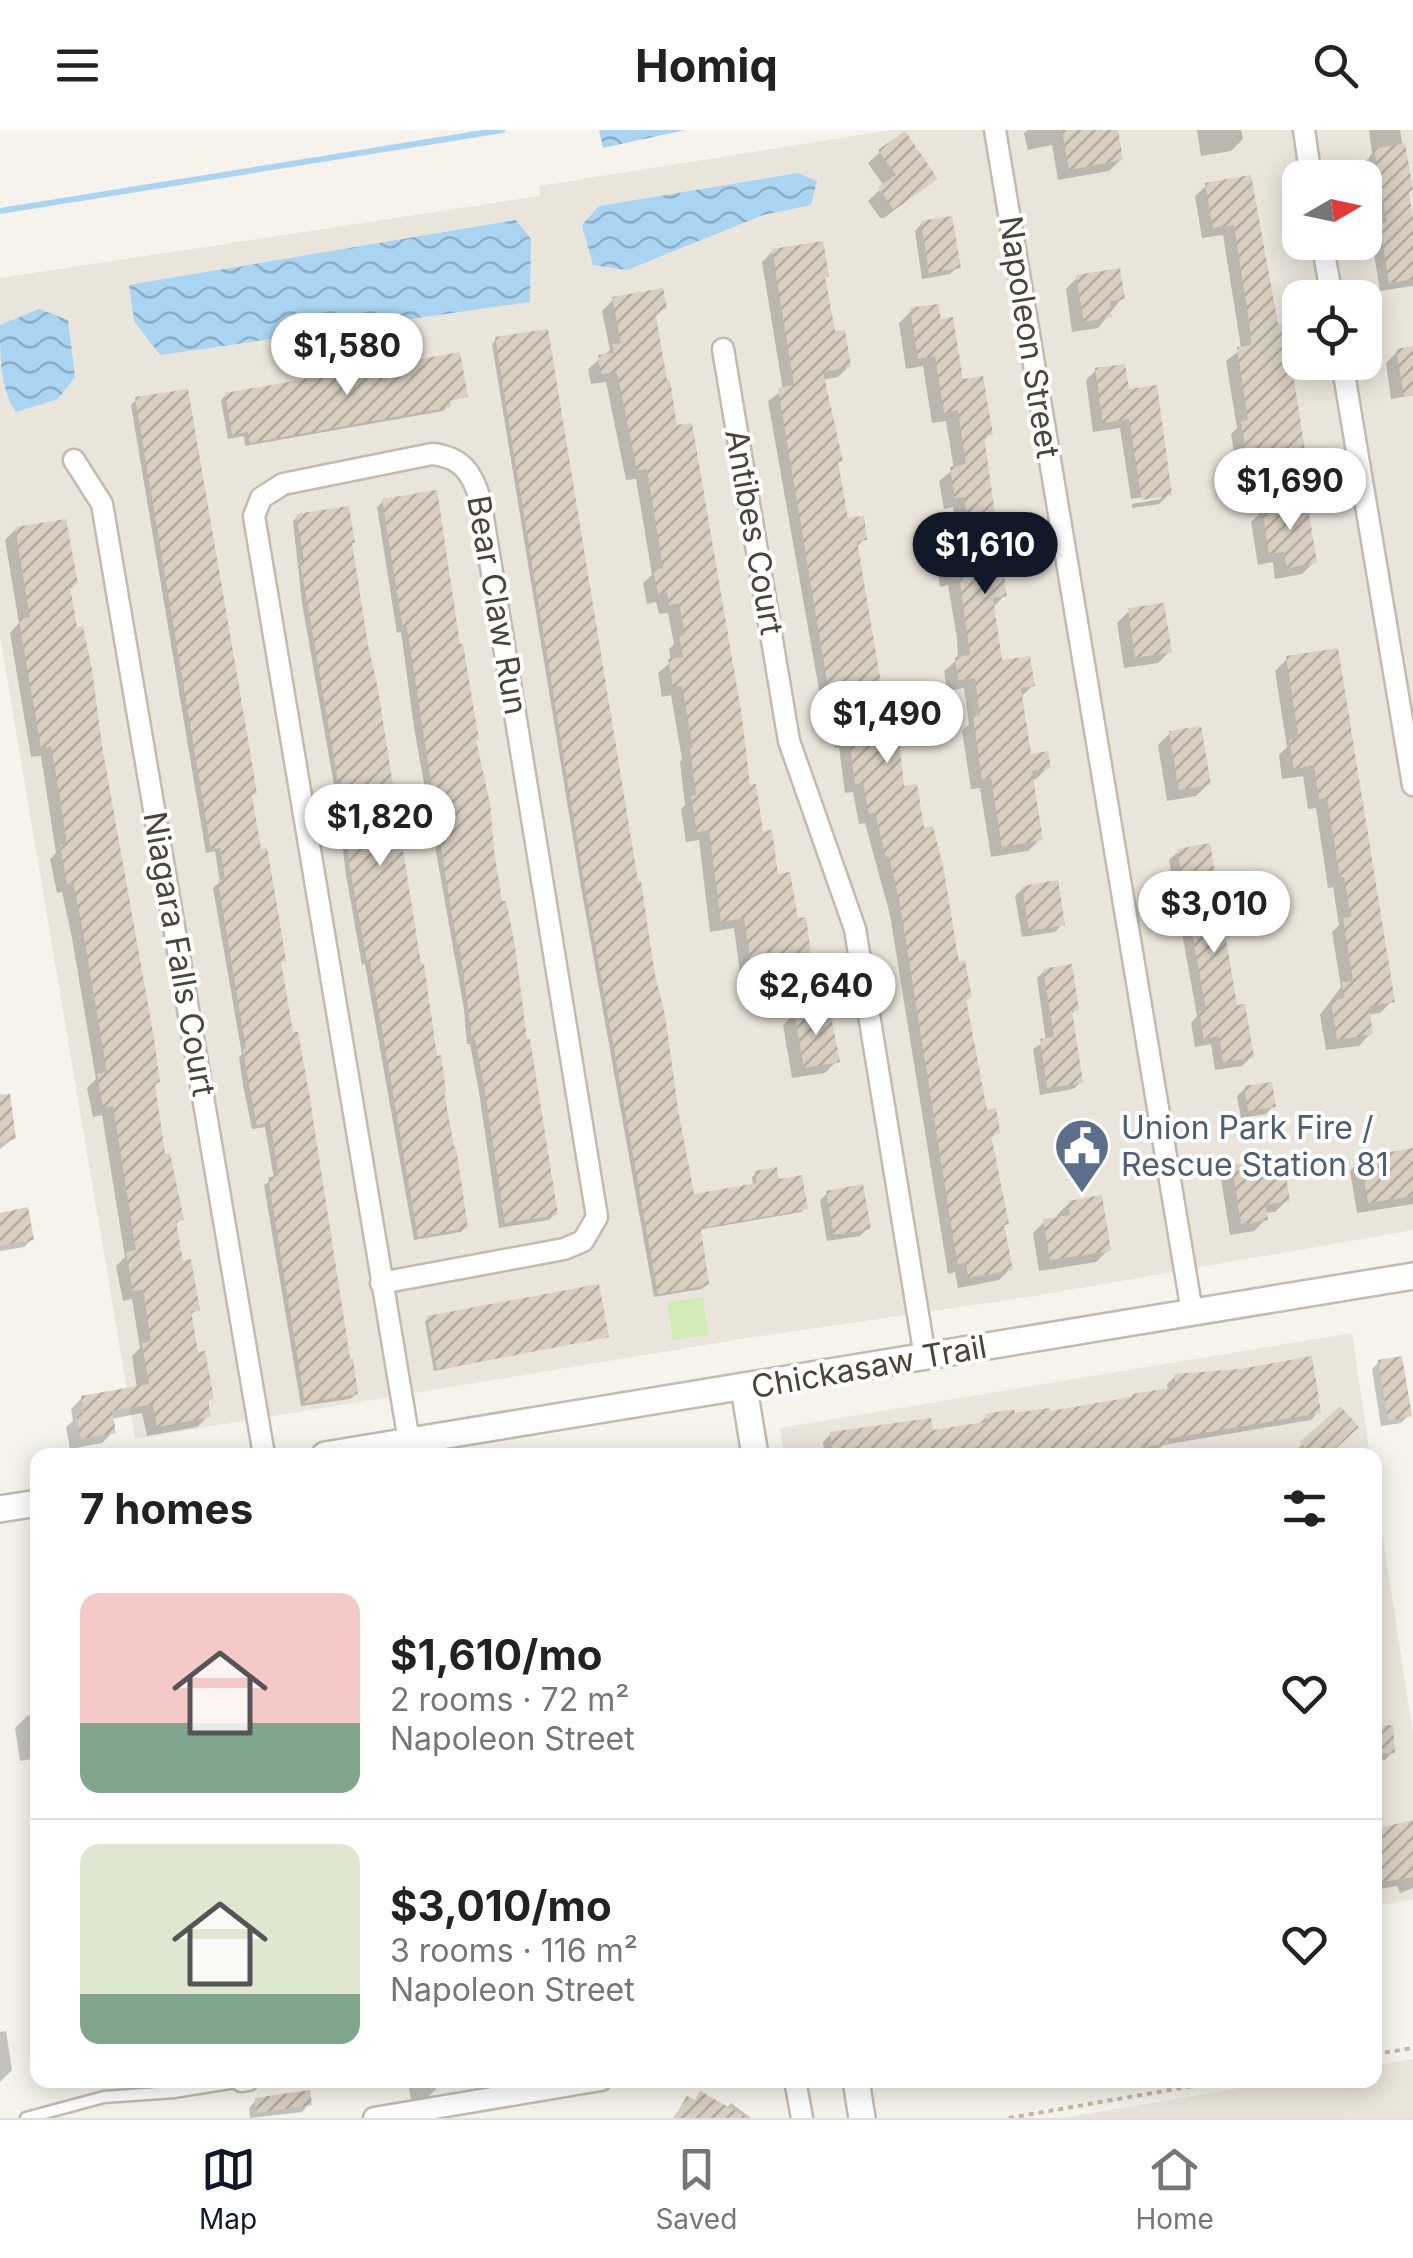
<!DOCTYPE html>
<html lang="en">
<head>
<meta charset="utf-8">
<style>
  :root { --surface:#fff; --page:#f6f6f6; --text:#222; --muted:#767676; --line:#e0e0e0; --accent:#111827 }
  body { margin:0; font-family:Inter,sans-serif; background:var(--page); color:var(--text); height:100vh; display:flex; flex-direction:column; font-size:38px; white-space:nowrap }
  * { box-sizing:border-box; margin:0 }
  p { font-size:32px; color:var(--muted) }
  .icon { flex:none; width:55px; height:55px; fill:none; stroke:currentColor; stroke-width:2; stroke-linecap:round; stroke-linejoin:round }
  .map { position:relative; flex:1; overflow:hidden }
  .details { position:absolute; left:30px; top:1318px; width:1352px; height:640px; display:flex; flex-direction:column; background:var(--surface); border-radius:20px; box-shadow:0 5px 25px #0003 }
  .details>* { flex:none }
  .needle { width:65px; rotate:81deg }
  .controls { position:absolute; left:1282px; top:30px; display:grid; gap:20px }
  .controls a { display:grid; place-items:center; width:100px; height:100px; border-radius:20px; background:var(--surface); box-shadow:0 5px 25px #0003; font-size:50px }
  .price { position:absolute; translate:-50% -85px; padding:0 22px; border-radius:35px; background:#fff; color:#222; font-size:32px; line-height:65px; filter:drop-shadow(0 2px 5px #0008) }
  .price::after { content:''; position:absolute; left:50%; top:60px; width:30px; height:22px; margin-left:-15px; background:inherit; clip-path:polygon(0 0,100% 0,50% 100%) }
  .price.selected { background:var(--accent); color:#fff }
  ul { padding:0; list-style:none }
  li { display:flex; align-items:center; gap:30px; height:250px; padding:0 50px }
  li+li { border-top:2px solid var(--line) }
  li span { display:grid; place-items:center; flex:none; width:280px; height:200px; border-radius:20px; color:#555 }
  li>.icon { margin-inline-start:auto }
  span .icon { width:120px; height:120px; fill:#fffc; stroke-width:1 }
  li b { font-size:42px }
  h2 { display:flex; justify-content:space-between; align-items:center; height:120px; padding:0 50px; font-size:42px }
  header { display:flex; justify-content:space-between; align-items:center; height:130px; padding:0 50px; background:var(--surface); font-size:45px; font-weight:700 }
  .tabs { display:flex; justify-content:space-around; align-items:center; height:140px; border-top:2px solid var(--line); background:var(--surface); font-size:28px; color:var(--muted) }
  .tabs a { display:grid; justify-items:center; gap:5px }
  .tabs .selected { color:var(--accent) }
  .map>svg:first-child { display:block }
</style>
</head>
<body>
<header><svg class="icon" aria-label="menu" viewBox="0 0 24 24"><path d="M4 6h16M4 12h16M4 18h16"/></svg>Homiq<svg class="icon" aria-label="search" viewBox="0 0 24 24"><circle cx="10" cy="10" r="6"/><path d="M15 15l6 6"/></svg></header>
<div class="map">
<svg width="1413" height="1988" viewBox="0 0 1413 1988">
  <defs>
    <pattern id="water-waves" width="16" height="10" patternUnits="userSpaceOnUse" patternTransform="scale(2.5)"><rect width="16" height="10" fill="#a9d4f2"/><path d="M0 5q4-4 8 0t8 0" fill="none" stroke="#8caec5"/></pattern>
    <pattern id="building-hatch" width="6" height="6" patternUnits="userSpaceOnUse" patternTransform="scale(2.5)"><rect width="6" height="6" fill="#d8cfc1"/><path d="M-1 1l2-2M0 6l6-6M5 7l2-2" fill="none" stroke="#b1aa9e"/></pattern>
  </defs>
  <rect width="100%" height="100%" fill="#f6f3ec"/>
  <g fill="#eae5da" fill-rule="evenodd">
    <path d="M891 0H1413V1100L1035 1166 735 1210 135 1309 0 505V148L540 66 539 56ZM1300 48H1365V112H1300ZM1300 168H1365V232H1300Z"/>
    <path d="M1352 1203 1370 1325H784L780 1298Z"/>
    <path d="M1375 1356 1413 1604V1770L1375 1776Z"/>
    <path d="M1413 1929V1988H1063L1287 1950H1375V1935Z"/>
  </g>
  <path fill="#d2eab5" d="M703 1167 708 1205 673 1210 667 1172Z"/>
  <g fill="url(#water-waves)">
    <path d="M599 0H685L603 18Z"/>
    <path d="M798 43 817 51 811 75 763 85 627 140 593 135 582 95 599 76Z"/>
    <path d="M516 90 531 109 530 172 160 225 134 191 129 155Z"/>
    <path d="M39 179 68 190 75 247 58 269 16 282C0 259 0 225 0 195Z"/>
  </g>
  <g fill="#0003">
    <path d="M1028 0H1115L1121 29 1109 41 1058 50 1052 15 1028 20 1024 3Z"/>
    <path d="M1197 0H1241L1243 9 1231 21 1201 26Z"/>
    <path d="M1369 0H1400L1411 60 1406 64 1413 105V156L1380 161 1371 105 1378 99 1366 31 1372 24Z"/>
    <path d="M880 22 935 49 884 88H880L868 71 884 56 868 33Z"/>
    <path d="M1249 48 1304 332 1293 343 1239 352 1231 304 1237 298 1226 231 1241 219 1240 211 1223 105 1202 108 1195 66 1207 55Z"/>
    <path d="M922 93 958 137 950 144 922 149 915 101Z"/>
    <path d="M773 121 822 149 833 204 849 236 838 247 822 250 840 330 836 334 846 391 864 409 856 418 881 568 901 659 922 701 957 835 969 867 964 872 985 983 997 1002 989 1010 1006 1094 1002 1097 1010 1139 999 1150 958 1158 955 1142 948 1144 890 785 865 693 859 694 853 662 845 663 839 617 835 618 833 604 827 605 768 271 783 260 762 132Z"/>
    <path d="M1078 147 1122 168 1098 198 1072 202 1066 159Z"/>
    <path d="M613 170 664 178 654 188 748 658 776 747 808 823 797 835 740 843 734 798 710 802 699 710 686 712 681 679 685 675 680 632 682 629 671 565 662 567 658 543 671 532 669 519 674 514 668 483 659 484 656 472 647 474 643 453 652 445 636 349 626 350 606 252 591 254 588 239 610 220 602 181Z"/>
    <path d="M911 181 961 252 990 304 982 312 1005 465 992 478 1000 533 1032 556 1020 568 1029 627 1048 637 1036 649 1031 650 1040 709 1028 721 991 727 980 658 971 659 962 601 969 594 964 558 947 561 944 541 958 529 957 508 948 455 940 457 937 435 949 423 960 421 953 377 944 379 939 351 954 339 946 291 932 293 923 236 906 239 899 193Z"/>
    <path d="M496 210 675 980 692 1067 753 1056 752 1047 756 1043 777 1052 805 1078 801 1082 698 1100 707 1154 702 1159 654 1167 581 757 492 214Z"/>
    <path d="M1413 219V265L1391 269 1386 233 1398 221Z"/>
    <path d="M1096 240 1127 262 1169 364 1159 374 1132 378V374L1161 369V364L1131 369 1120 298 1093 302 1086 250Z"/>
    <path d="M226 265 437 272 448 276 443 281 245 316 244 306 228 309 221 270Z"/>
    <path d="M136 270 254 663 249 668 283 830 279 835 356 1264 350 1269 301 1276 264 1055 274 1049 265 997 252 999 243 955 239 927 242 924 213 758 220 752 215 721 206 723 131 275Z"/>
    <path d="M383 371 458 517 555 1084 549 1090 499 1098 479 962 470 914H467L464 879 414 597 401 502 397 503 377 377Z"/>
    <path d="M1263 380 1314 432 1302 444 1275 449 1273 432 1258 435 1251 392Z"/>
    <path d="M298 386 349 415 435 929 444 961 466 1097 461 1102 414 1110 365 834 362 835 346 745 342 711 347 707 337 654 334 655 302 473 293 391Z"/>
    <path d="M16 399 75 454 69 460 158 952 153 957 163 1027 181 1089 175 1095 181 1134 197 1179 190 1186 196 1225 211 1268 206 1274 208 1286 197 1297 147 1306 142 1283 111 1289 113 1302 102 1313 70 1319 66 1297 73 1291 71 1279 82 1268 137 1259 132 1226 140 1218 132 1169 123 1171 116 1136 125 1127 102 985 93 987 87 958 96 949 72 808 62 762 57 763 50 729 56 723 41 626 31 627 10 503 19 493 5 410Z"/>
    <path d="M1129 481 1170 521 1158 533 1124 538 1117 493Z"/>
    <path d="M1287 529 1392 871 1380 883 1368 885 1370 904 1359 916 1326 920 1320 885 1341 857 1332 802 1339 795 1333 757 1328 758 1316 678 1308 679 1303 646 1282 649 1279 625 1287 617 1275 541Z"/>
    <path d="M1170 603 1208 654 1196 666 1167 671 1158 615Z"/>
    <path d="M1179 721 1251 927 1242 936 1215 940 1211 914 1195 917 1191 893 1197 886 1169 730Z"/>
    <path d="M1023 758 1062 794 1055 802 1022 807 1015 766Z"/>
    <path d="M1044 841 1077 879 1070 885 1081 952 1073 959 1040 965 1033 919 1046 911 1037 848Z"/>
    <path d="M795 883 837 931 825 943 792 948 783 895Z"/>
    <path d="M1245 959 1273 976 1266 984 1241 988 1237 966Z"/>
    <path d="M0 961 5 989 14 1008 0 1019Z"/>
    <path d="M1413 1021V1074L1357 1083 1350 1041 1362 1029Z"/>
    <path d="M1233 1037 1287 1070 1275 1082 1265 1083 1266 1089 1254 1101 1230 1105 1221 1049Z"/>
    <path d="M828 1063 868 1098 860 1106 827 1111 820 1070Z"/>
    <path d="M1069 1073 1108 1120 1096 1132 1039 1141 1033 1103 1045 1091 1058 1089 1057 1085Z"/>
    <path d="M0 1085 32 1109 24 1117 0 1121Z"/>
    <path d="M428 1188 606 1206 434 1241 425 1192Z"/>
    <path d="M1379 1232 1409 1285 1401 1293 1381 1296 1372 1239Z"/>
    <path d="M1175 1247 1318 1282 1311 1290 1163 1315 1157 1320 1130 1325H825L823 1312 831 1304 931 1303 979 1294 987 1286 1048 1283 1129 1270 1133 1266 1168 1260 1167 1254Z"/>
    <path d="M1340 1279 1326 1325H1298L1295 1321Z"/>
    <path d="M1375 1553 1382 1598 1392 1622 1385 1630H1375Z"/>
    <path d="M38 1584V1628L20 1631 15 1598 27 1586Z"/>
    <path d="M1413 1693V1758L1400 1763 1397 1756 1375 1760V1702Z"/>
    <path d="M6 1901 12 1940 0 1952V1902Z"/>
    <path d="M408 1950H434L436 1959 428 1967 411 1970Z"/>
    <path d="M471 1950H513L473 1958Z"/>
    <path d="M687 1969 726 1978 731 1973 751 1988H673Z"/>
    <path d="M256 1970 309 1974 302 1982 250 1988 249 1978Z"/>
  </g>
  <g fill="none" stroke-linecap="round" stroke-linejoin="round">
    <path stroke="#a9d4f2" stroke-width="6" d="M0 81 502 0"/>
  </g>
  <g fill="url(#building-hatch)">
    <path d="M1062 0H1118L1123 30 1069 40Z"/>
    <path d="M905 1 938 49 894 80 878 57 896 45 878 20Z"/>
    <path d="M1405 13 1413 60 1409 62 1413 89V149L1389 153 1380 94 1387 92 1374 19Z"/>
    <path d="M1251 45 1278 194 1285 193 1307 333 1249 343 1241 291 1248 290 1237 217 1251 215 1250 198 1234 95 1213 98 1205 53Z"/>
    <path d="M952 86 961 138 929 143 921 91Z"/>
    <path d="M823 111 829 146 825 147 835 201 845 200 851 237 823 242 843 331 838 332 848 388 864 386 867 410 857 411 883 565 894 563 904 656 917 654 924 698 933 696 944 741 959 832 965 831 972 868 966 869 987 980 996 978 1000 1003 991 1005 1009 1094 1004 1095 1013 1140 968 1148 966 1133 958 1134 954 1113 900 774 889 726 886 727 875 683 869 684 863 653 855 654 849 608H845L843 595 837 596 827 551 778 258 794 255 772 119Z"/>
    <path d="M1120 138 1125 169 1110 171 1112 187 1084 192 1076 145Z"/>
    <path d="M663 158 667 179 655 181 667 250H670L677 295 692 293 742 587 750 655 756 654 763 701 772 700 778 744 790 742 798 788 806 787 811 824 751 833 744 788 721 792 709 700 697 702 691 666 696 665 690 618H693L682 556 673 557 668 529 683 527 679 506 685 504 679 473 669 475 667 462 658 464 653 440 663 438 647 339 637 340 617 242 601 244 598 225 614 223 612 214 621 213 612 167Z"/>
    <path d="M938 174 941 189 953 187 963 249 983 246 993 305 984 307 1007 466 993 468 1002 530 1030 526 1035 556 1021 558 1031 624 1048 621 1051 638 1032 641 1043 710 1002 717 991 648 982 649 973 586 980 585 975 548 958 550 955 527 970 525 959 445 951 446 948 421 972 417 964 367 955 368 950 337 966 334 958 280 944 283 935 226 918 229 910 178Z"/>
    <path d="M548 199 638 751H641L655 845 665 885 678 979 694 1064 757 1053 755 1041 777 1037 779 1049 802 1045 808 1079 701 1098 709 1155 658 1164 584 752 495 207Z"/>
    <path d="M1413 216V265L1404 266 1396 219Z"/>
    <path d="M460 222 468 267 450 271 451 277 250 313 248 302 232 305 225 263Z"/>
    <path d="M1125 234 1129 259 1157 255 1172 365 1142 370 1129 289 1103 293 1095 238Z"/>
    <path d="M188 259 251 627 257 664 252 665 261 719 267 718 275 764 286 831 281 832 293 902H298L309 963 350 1228H353L358 1264 305 1273 268 1047 279 1046 270 993 257 995 248 949 243 919H246L218 751 225 749 220 718 211 719 135 267Z"/>
    <path d="M437 360 460 514H463L479 610H476L490 673 494 720 502 771H506L515 816 527 909H530L558 1085 505 1093 484 955 475 909H472L460 818 458 819 451 780 407 497 403 498 382 369Z"/>
    <path d="M1307 371 1317 433 1287 438 1284 422 1269 424 1262 378Z"/>
    <path d="M349 376 355 413H352L368 515 378 559 421 834H424L437 926 441 925 446 962H444L454 1017H456L468 1098 418 1107 370 831H367L350 739 346 704 351 703 341 651H338L300 430H304L296 384Z"/>
    <path d="M66 389 78 454 70 456 77 498 83 496 92 540 102 616 154 908 160 952 155 954 165 1024 170 1023 184 1090 176 1091 183 1131 191 1129 200 1180 191 1181 198 1222 205 1221 214 1269 208 1270 211 1287 157 1297 153 1274 112 1281 116 1303 81 1309 76 1284 84 1283 81 1266 149 1254 142 1213 151 1211 143 1160 133 1161 126 1122 136 1120 113 976 103 978 97 944 107 942 82 796 73 752 67 754 60 715 67 714 59 662 51 616 41 618 19 489 30 487 15 397Z"/>
    <path d="M1164 473 1172 522 1135 528 1128 478Z"/>
    <path d="M1338 518 1395 872 1369 876 1373 904 1337 910 1331 871 1344 868 1342 852 1353 851 1343 788 1351 787 1344 747H1340L1327 668 1319 669 1314 635 1294 639 1289 610 1299 609 1286 526Z"/>
    <path d="M1201 596 1211 655 1179 660 1169 601Z"/>
    <path d="M1210 713 1237 875 1245 874 1254 928 1223 932 1219 906 1204 909 1199 881 1206 880 1177 719Z"/>
    <path d="M1058 750 1065 795 1029 801 1022 756Z"/>
    <path d="M1072 834 1079 880 1072 881 1083 953 1047 958 1040 909 1054 907 1043 839Z"/>
    <path d="M819 876 821 887 831 886 840 932 804 938 794 880Z"/>
    <path d="M1272 952 1276 977 1248 981 1244 956Z"/>
    <path d="M10 964 16 1009 0 1012V965Z"/>
    <path d="M1413 1018V1066L1368 1073 1361 1027Z"/>
    <path d="M1283 1027 1290 1071 1266 1075 1268 1090 1241 1094 1232 1035Z"/>
    <path d="M863 1054 871 1099 834 1105 826 1061Z"/>
    <path d="M1102 1065 1111 1121 1050 1130 1043 1089 1070 1085 1068 1071Z"/>
    <path d="M28 1077 34 1110 0 1116V1083Z"/>
    <path d="M599 1154 609 1207 437 1240 427 1186Z"/>
    <path d="M1312 1226 1321 1283 1167 1309 1168 1313 1103 1325H833L830 1302 931 1288 933 1300 987 1292 985 1284 1014 1279 1015 1283 1050 1278V1281L1132 1267V1264L1176 1257 1174 1244 1240 1239Z"/>
    <path d="M1402 1226 1412 1286 1388 1290 1378 1230Z"/>
    <path d="M1340 1276 1359 1297 1329 1325H1312L1300 1312Z"/>
    <path d="M1393 1595 1395 1623 1375 1624V1596Z"/>
    <path d="M1413 1690V1747L1375 1753V1699Z"/>
    <path d="M310 1960 312 1975 257 1983 255 1968Z"/>
    <path d="M700 1961 748 1988H674L687 1966 695 1970Z"/>
  </g>
  <g fill="none" stroke-linecap="round" stroke-linejoin="round">
    <g stroke="#c2bbae" stroke-width="15">
      <path id="service" d="M26 1988 104 1967 174 1962 242 1951"/>
    </g>
    <g stroke="#c2bbae" stroke-width="25">
      <g id="minor">
        <path d="M995 0 1192 1182"/>
        <path d="M1304 0 1311 48"/>
        <path d="M1322 112 1332 168"/>
        <path d="M723 219 789 611 855 799 925 1227"/>
        <path d="M1342 232 1413 655"/>
        <path d="M74 330 102 374 264 1325"/>
        <path d="M381 1153 564 1119 583 1111 597 1087 480 369C472 342 461 327 432 324L283 354 261 368 254 386 409 1311"/>
        <path d="M795 1950 802 1988"/>
        <path d="M242 1951 248 1950"/>
        <path d="M374 1988 601 1950"/>
      </g>
    </g>
    <g stroke="#c2bbae" stroke-width="30">
      <g id="tertiary">
        <path d="M744 1258 755 1325"/>
        <path d="M325 1325 1413 1146"/>
        <path d="M0 1379 38 1373"/>
        <path d="M856 1950 862 1988"/>
      </g>
    </g>
    <g stroke="#c4b79f" stroke-width="4" stroke-dasharray="5 5" stroke-linecap="butt">
      <path d="M1375 1924 1413 1918"/>
      <path d="M1009 1988 1227 1950"/>
    </g>
    <use href="#service" stroke="#fff" stroke-width="10"/>
    <use href="#minor" stroke="#fff" stroke-width="20"/>
    <use href="#tertiary" stroke="#fff" stroke-width="25"/>
  </g>
  <defs>
    <g id="civic-pin" transform="scale(2.875)"><path d="M0 17L-7.5 6A9.5 9.5 0 1 1 7.5 6Z" fill="#5c6f8a" stroke="#fff"/><path d="M-.6-6.5H3V-4.5H.6V-3L4-1V1h2V6H-6V1h2V-1L-.6-3ZM-1.2 2.5V6h2.4V2.5Z" fill="#fff"/></g>
  </defs>
  <g fill-rule="evenodd">
    <use href="#civic-pin" x="1082" y="1016"/>
  </g>
  <g text-anchor="middle" stroke-width="8" stroke-linejoin="round" paint-order="stroke">
    <g font-size="32" fill="#4b4439" stroke="#fff">
      <text transform="translate(1029 207) rotate(81)" y="11">Napoleon Street</text>
      <text transform="translate(754 402) rotate(80)" y="11">Antibes Court</text>
      <text transform="translate(497 475) rotate(80)" y="11">Bear Claw Run</text>
      <text transform="translate(179 824) rotate(80)" y="11">Niagara Falls Court</text>
      <text transform="translate(869 1237) rotate(-10)" y="11">Chickasaw Trail</text>
    </g>
    <g font-size="32" fill="#4e5e75" stroke="#fff" text-anchor="start">
      <text x="1121" y="1009">Union Park Fire /<tspan x="1121" dy="37">Rescue Station 81</tspan></text>
    </g>
  </g>
</svg>
<div class="controls">
<a><svg class="needle" viewBox="-14 -14 28 28"><path d="M0-13l5 13h-10z" fill="#e53935"/><path d="M0 13l5-13h-10z" fill="#767676"/></svg></a>
<a><svg class="icon" aria-label="locate" viewBox="0 0 24 24"><circle cx="12" cy="12" r="6"/><path d="M12 2v4M12 18v4M2 12h4M18 12h4"/></svg></a>
</div>
<b class="price" style="left:347px;top:268px">$1,580</b>
<b class="price" style="left:1290px;top:403px">$1,690</b>
<b class="price selected" style="left:985px;top:467px">$1,610</b>
<b class="price" style="left:887px;top:636px">$1,490</b>
<b class="price" style="left:380px;top:739px">$1,820</b>
<b class="price" style="left:1214px;top:826px">$3,010</b>
<b class="price" style="left:816px;top:908px">$2,640</b>
<section class="details">
<h2>7 homes<svg class="icon" aria-label="filters" viewBox="0 0 24 24"><path d="M4 7h16M4 17h16"/><circle cx="9" cy="7" r="2"/><circle cx="15" cy="17" r="2"/></svg></h2>
<ul>
<li><span style="background:linear-gradient(#f6c9c9 65%,#7fa58c 0)"><svg class="icon" aria-label="home" viewBox="0 0 24 24"><path d="M3 11l9-7 9 7M6 9v11h12V9"/></svg></span><div><b>$1,610/mo</b><p>2 rooms · 72 m²</p><p>Napoleon Street</p></div><svg class="icon" aria-label="heart" viewBox="0 0 24 24"><path d="M12 20l-8-8c-3-5 5-10 8-4 3-6 11-1 8 4z"/></svg></li>
<li><span style="background:linear-gradient(#dfe7d0 75%,#7fa58c 0)"><svg class="icon" aria-label="home" viewBox="0 0 24 24"><path d="M3 11l9-7 9 7M6 9v11h12V9"/></svg></span><div><b>$3,010/mo</b><p>3 rooms · 116 m²</p><p>Napoleon Street</p></div><svg class="icon" aria-label="heart" viewBox="0 0 24 24"><path d="M12 20l-8-8c-3-5 5-10 8-4 3-6 11-1 8 4z"/></svg></li>
</ul>
</section>
</div>
<nav class="tabs">
<a class="selected"><svg class="icon" aria-label="map" viewBox="0 0 24 24"><path d="M3 6l6-2 6 2 6-2v14l-6 2-6-2-6 2zM9 4v14M15 6v14"/></svg>Map</a>
<a><svg class="icon" aria-label="saved" viewBox="0 0 24 24"><path d="M7 4h10v16l-5-4-5 4z"/></svg>Saved</a>
<a><svg class="icon" aria-label="home" viewBox="0 0 24 24"><path d="M3 11l9-7 9 7M6 9v11h12V9"/></svg>Home</a>
</nav>
</body>
</html>
